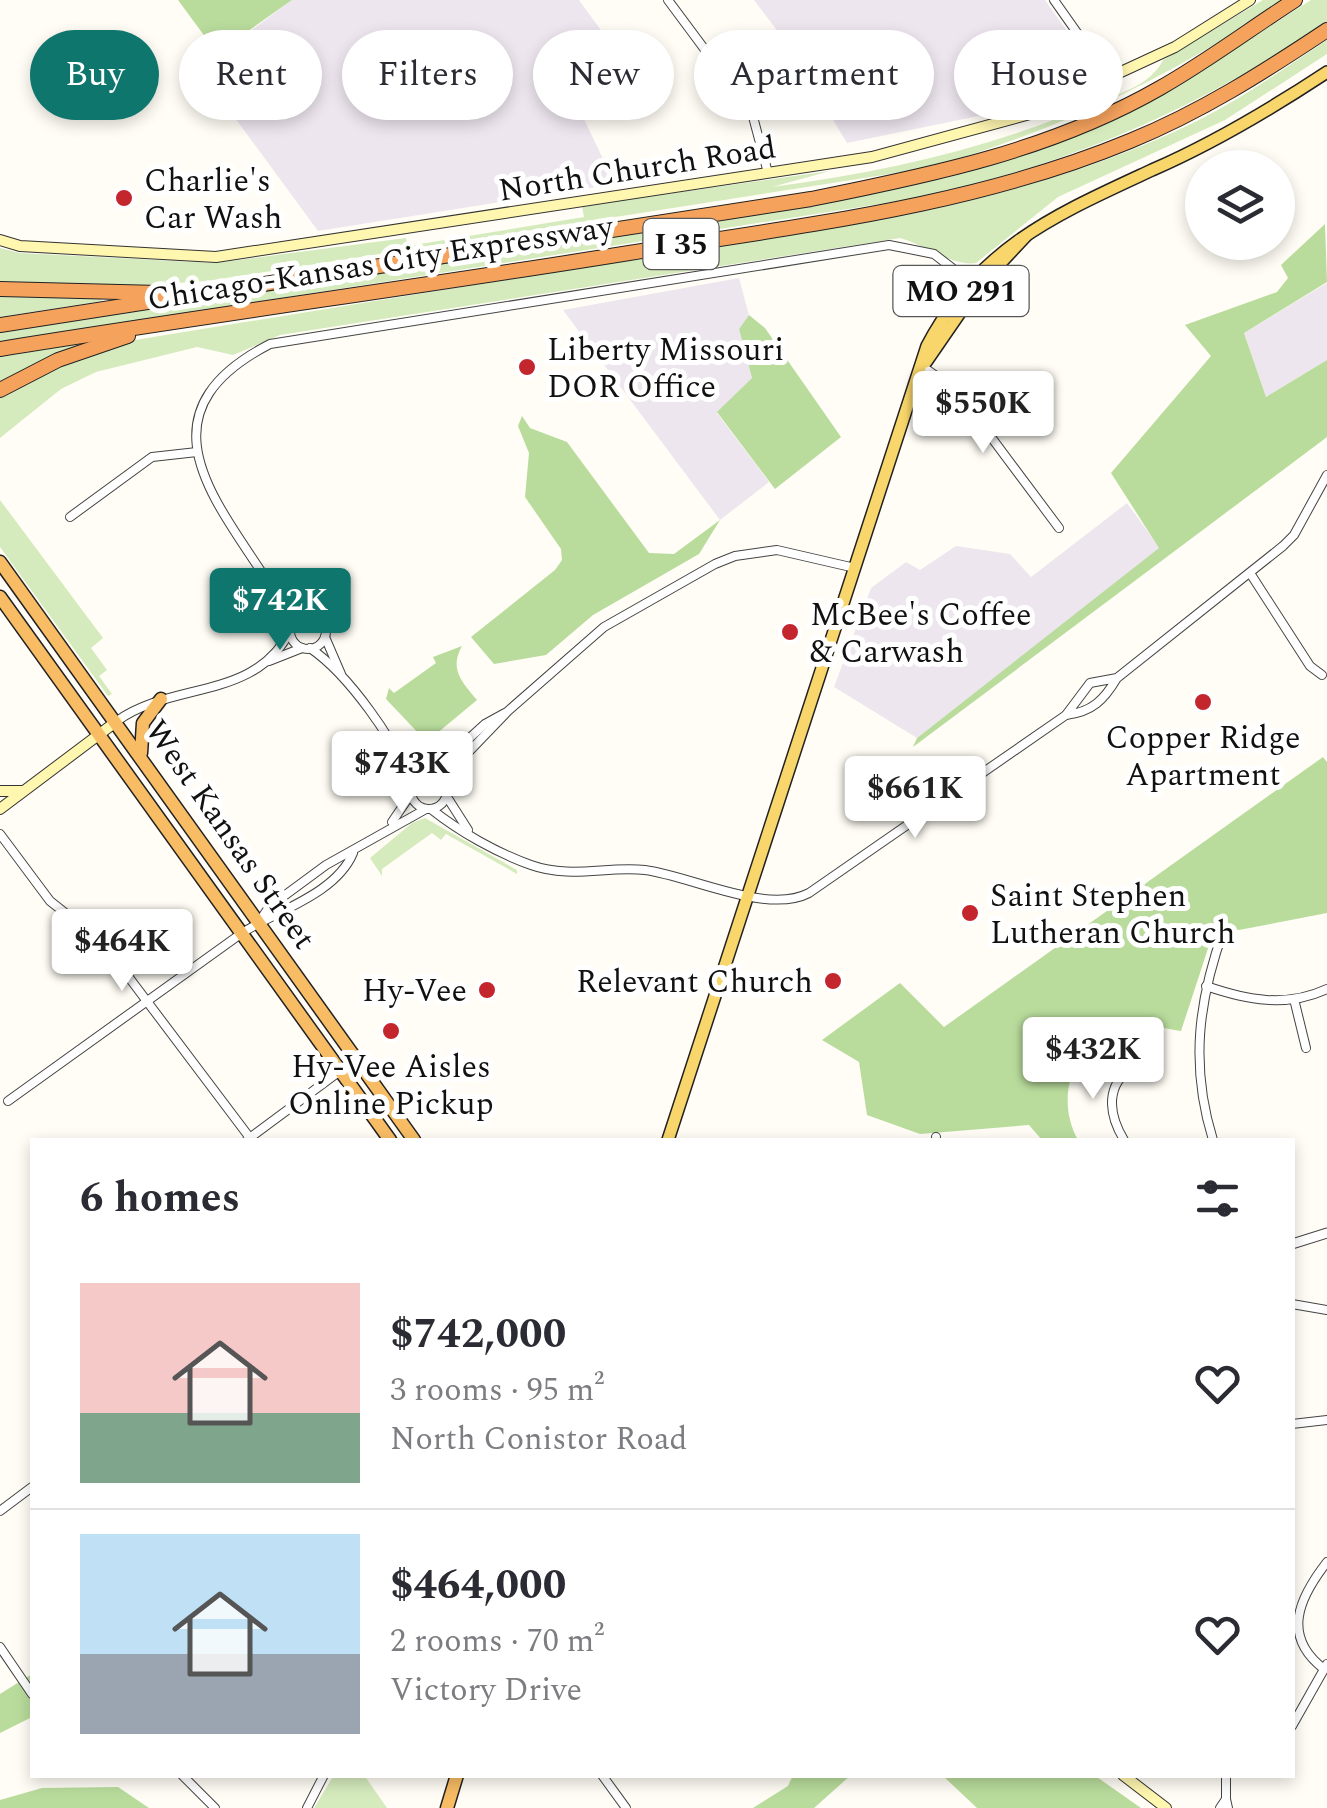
<!DOCTYPE html>
<html lang="en">
<head>
<meta charset="utf-8">
<style>
  :root { --surface:#fff; --page:#f2f2f3; --text:#2b2b33; --muted:#7c7c81; --line:#e1e1e2; --accent:#0f766e }
  body { margin:0; font-family:Spectral,serif; background:var(--page); color:var(--text); height:100vh; display:flex; flex-direction:column; font-size:38px; white-space:nowrap }
  * { box-sizing:border-box; margin:0 }
  p { font-size:32px; color:var(--muted) }
  .icon { flex:none; width:55px; height:55px; fill:none; stroke:currentColor; stroke-width:2; stroke-linecap:round; stroke-linejoin:round }
  .map { position:relative; flex:1; overflow:hidden }
  .details { position:absolute; left:30px; top:1138px; width:1265px; height:640px; display:flex; flex-direction:column; background:var(--surface); border-radius:0px; box-shadow:0 5px 15px #0003 }
  .details>* { flex:none }
  .banner { position:absolute; left:30px; top:30px; width:1268px; height:90px; display:flex; gap:20px }
  .controls { position:absolute; left:1185px; top:150px; display:grid; gap:20px }
  .controls a { display:grid; place-items:center; width:110px; height:110px; border-radius:50%; background:var(--surface); box-shadow:0 5px 15px #0003; font-size:50px }
  .price { position:absolute; translate:-50% -85px; padding:0 22px; border-radius:10px; background:#fff; color:#222; font-size:32px; line-height:65px; filter:drop-shadow(0 2px 5px #0008) }
  .price::after { content:''; position:absolute; left:50%; top:60px; width:30px; height:22px; margin-left:-15px; background:inherit; clip-path:polygon(0 0,100% 0,50% 100%) }
  .price.on { background:var(--accent); color:#fff }
  ul { padding:0; list-style:none }
  li { display:flex; align-items:center; gap:30px; height:250px; padding:0 50px }
  li+li { border-top:2px solid var(--line) }
  li span { display:grid; place-items:center; flex:none; width:280px; height:200px; border-radius:0px; color:#555 }
  li>.icon { margin-inline-start:auto }
  span .icon { width:120px; height:120px; fill:#fffc; stroke-width:1 }
  li b { font-size:42px }
  h2 { display:flex; justify-content:space-between; align-items:center; height:120px; padding:0 50px; font-size:42px }
  .pill { padding:0 35px; border-radius:45px; background:var(--surface); box-shadow:0 5px 15px #0003; font-size:35px; line-height:90px }
  .pill.on { background:var(--accent); color:#fff }
  .map>svg:first-child { display:block }
</style>
</head>
<body>
<div class="map">
<svg width="1327" height="1808" viewBox="0 0 1327 1808">
  <rect width="100%" height="100%" fill="#fffdf5"/>
  <g fill="#eee6ef">
    <path d="M292 0H579L644 89 582 115 615 184 318 231 199 69Z"/>
    <path d="M754 0H1045L1094 69 1003 111 847 143 788 45Z"/>
    <path d="M739 278 749 315 739 329 752 378 717 413 769 482 720 520 563 310Z"/>
    <path d="M1327 283V360L1266 397 1244 333Z"/>
    <path d="M1127 503 1160 548 917 738 834 687 871 588 906 562 920 570 956 546 1010 554 1031 577Z"/>
  </g>
  <g fill="#d5ebbd">
    <path d="M1263 0H1283C1163 82 1067 126 928 168L207 281 100 288 0 282V248L20 253 215 263 406 238 408 246 584 217 582 206 830 171 772 187C883 172 989 149 1093 104 1118 94 1150 86 1163 60Z"/>
    <path d="M1311 0H1327V24C1190 111 1083 159 924 197L0 342V331L720 219 947 178 1008 159 1188 79Z"/>
    <path d="M1327 40V54L1225 120 1058 197 976 263C954 267 923 244 900 238L280 335 233 355 197 347 96 372 61 389 0 438V398L57 368 129 341 915 213C1012 192 1108 165 1197 121 1243 98 1285 68 1327 40Z"/>
    <path d="M0 296 101 299 102 301 0 317Z"/>
    <path d="M86 343 0 383V357Z"/>
    <path d="M0 500 103 638 91 648 107 670 99 676 112 694 108 696 0 547Z"/>
    <path d="M425 818 517 870V874L446 834 441 840 432 833 382 869V876L370 858 412 823Z"/>
    <path d="M334 1775H364L387 1808H314Z"/>
  </g>
  <g fill="#b9dc9c">
    <path d="M178 0H292L217 53Z"/>
    <path d="M1325 224 1327 282 1244 333 1266 397 1327 360V437L913 747 917 738 1159 548 1111 473 1211 356 1185 325 1277 292 1288 278 1281 265Z"/>
    <path d="M749 315 765 328 841 437 775 489 717 412 752 378 739 329Z"/>
    <path d="M522 416 530 428 567 442 649 553 674 554 720 520 699 554 593 615 546 655 494 664 471 637 555 570 562 560 561 549 525 497 529 453 518 426Z"/>
    <path d="M462 646C449 669 462 682 477 700L436 734 422 737 386 699 389 688 394 693 436 663 433 657Z"/>
    <path d="M1323 757 1327 762V913L1239 930 1216 924 1181 1031C1165 1029 1141 1022 1125 1026 1075 1037 1053 1096 1078 1140H1042L1029 1125 920 1134 867 1115 859 1062 822 1040 900 983 944 1027Z"/>
    <path d="M32 1674V1717L0 1733V1694Z"/>
    <path d="M793 1775H851L814 1808H753L788 1786Z"/>
    <path d="M942 1775H1094L1141 1808H977Z"/>
    <path d="M118 1787 149 1808H0V1800L42 1788Z"/>
  </g>
  <g fill="none" stroke-linecap="round" stroke-linejoin="round">
    <g stroke="#444" stroke-width="10">
      <g id="minor">
        <path d="M668 0 752 113 768 173"/>
        <path d="M1054 0 1109 78"/>
        <path d="M922 366 956 390 1059 528"/>
        <path d="M70 517 152 457 197 452"/>
        <path d="M1250 573 1310 666 1322 675"/>
        <path d="M277 588 309 613"/>
        <circle cx="308" cy="631" r="18"/>
        <path d="M292 623C245 527 115 424 270 344L889 245 934 254 969 281"/>
        <path d="M325 637 341 674"/>
        <path d="M310 648C348 674 398 743 411 786"/>
        <path d="M269 661 302 648"/>
        <path d="M1117 678 1090 683 1066 715C1092 712 1104 700 1117 678L1283 546 1294 535 1327 475"/>
        <path d="M117 721C172 681 257 701 291 629"/>
        <path d="M400 750 426 773"/>
        <circle cx="429" cy="791" r="18"/>
        <path d="M431 773 485 724 505 713"/>
        <path d="M447 790 458 763 508 711 604 627 715 564 735 556 777 550 855 568"/>
        <path d="M447 797 468 830"/>
        <path d="M431 809C460 832 497 853 531 865 570 879 606 866 645 870 691 876 767 915 809 893L1066 715"/>
        <path d="M392 822 411 794"/>
        <path d="M0 834 50 901 103 943 250 1138"/>
        <path d="M259 922 269 907 326 865 426 809"/>
        <path d="M1206 986C1247 1000 1286 1008 1327 989"/>
        <path d="M1294 999 1306 1048"/>
        <path d="M8 1101 242 933C276 911 336 894 353 853"/>
        <path d="M247 1140 340 1071"/>
        <path d="M936 1140V1137"/>
        <path d="M1124 1140C1110 1117 1105 1090 1127 1071"/>
        <path d="M1213 1140C1190 1066 1198 1001 1224 929"/>
        <path d="M1292 1304 1327 1310"/>
        <path d="M1292 1424 1327 1420"/>
        <path d="M0 1511 32 1487"/>
        <path d="M0 1647 32 1694"/>
        <path d="M1324 1669C1281 1636 1299 1598 1327 1562"/>
        <path d="M1292 1726 1327 1664"/>
        <path d="M182 1775 215 1808"/>
        <path d="M602 1775 626 1808"/>
        <path d="M1226 1799V1775"/>
        <path d="M307 1808 324 1775"/>
        <path d="M1220 1808 1226 1799 1228 1808"/>
      </g>
    </g>
    <g stroke="#444" stroke-width="11">
      <path id="tertiary" d="M1292 1244 1327 1233"/>
    </g>
    <g stroke="#333" stroke-width="12">
      <g id="secondary">
        <path d="M0 240 20 246 216 257 872 157 1030 114 1175 47 1250 0"/>
        <path d="M0 791H22"/>
        <path d="M0 809 117 721"/>
        <path d="M1123 1775 1166 1808"/>
      </g>
    </g>
    <g stroke="#222" stroke-width="14">
      <g id="primary">
        <path d="M926 362 977 288 1025 237"/>
        <path d="M668 1140 927 346C979 247 1055 215 1152 170 1214 143 1271 109 1327 72"/>
      </g>
    </g>
    <g stroke="#222" stroke-width="15">
      <g id="trunk">
        <path d="M0 562 414 1140"/>
        <path d="M0 597 390 1140"/>
        <path d="M141 753 143 723 161 699"/>
        <path d="M447 1808 457 1775"/>
      </g>
    </g>
    <g stroke="#222" stroke-width="16">
      <g id="motorway">
        <path d="M0 289 160 293"/>
        <path d="M0 325 811 199C932 175 1052 150 1160 88 1206 62 1250 29 1295 0"/>
        <path d="M0 349C209 315 419 287 629 253 797 226 971 207 1130 141 1201 112 1264 72 1327 30"/>
        <path d="M0 390 58 360 128 336"/>
      </g>
    </g>
    <use href="#minor" stroke="#fff" stroke-width="8"/>
    <use href="#tertiary" stroke="#fff" stroke-width="9"/>
    <use href="#secondary" stroke="#fff6b0" stroke-width="10"/>
    <use href="#primary" stroke="#f9d66b" stroke-width="11"/>
    <use href="#trunk" stroke="#f7bc64" stroke-width="12"/>
    <use href="#motorway" stroke="#f5a25d" stroke-width="14"/>
  </g>
  <g fill="#c4262e" stroke="#fff" stroke-width="4">
    <circle cx="124" cy="198" r="10"/>
    <circle cx="527" cy="367" r="10"/>
    <circle cx="790" cy="632" r="10"/>
    <circle cx="1203" cy="702" r="10"/>
    <circle cx="970" cy="913" r="10"/>
    <circle cx="833" cy="981" r="10"/>
    <circle cx="487" cy="990" r="10"/>
    <circle cx="391" cy="1031" r="10"/>
  </g>
  <g text-anchor="middle" stroke-width="10" stroke-linejoin="round" paint-order="stroke">
    <g fill="#fff" stroke="#585858" stroke-width="2.5">
      <rect x="643.5" y="219" width="75" height="50" rx="8"/>
      <rect x="893.5" y="266" width="135" height="50" rx="8"/>
    </g>
    <g font-size="30" font-weight="bold" fill="#111">
      <text x="681" y="254">I 35</text>
      <text x="961" y="301">MO 291</text>
    </g>
    <g font-size="32" fill="#111" stroke="#fff">
      <text transform="translate(637 168) rotate(-9)" y="11">North Church Road</text>
      <text transform="translate(380 262) rotate(-9)" y="11">Chicago-Kansas City Expressway</text>
      <text transform="translate(231 834) rotate(55)" y="11">West Kansas Street</text>
    </g>
    <g font-size="32" fill="#111" stroke="#fff" text-anchor="start">
      <text x="144" y="191">Charlie's<tspan x="144" dy="37">Car Wash</tspan></text>
      <text x="547" y="360">Liberty Missouri<tspan x="547" dy="37">DOR Office</tspan></text>
      <text x="810" y="625">McBee's Coffee<tspan x="810" dy="37">&amp; Carwash</tspan></text>
      <text x="1203" y="748" text-anchor="middle">Copper Ridge<tspan x="1203" dy="37">Apartment</tspan></text>
      <text x="990" y="906">Saint Stephen<tspan x="990" dy="37">Lutheran Church</tspan></text>
      <text x="813" y="992" text-anchor="end">Relevant Church</text>
      <text x="467" y="1001" text-anchor="end">Hy-Vee</text>
      <text x="391" y="1077" text-anchor="middle">Hy-Vee Aisles<tspan x="391" dy="37">Online Pickup</tspan></text>
    </g>
  </g>
</svg>
<div class="controls">
<a><svg class="icon" aria-label="layers" viewBox="0 0 24 24"><path d="M12 4l9 5-9 5-9-5zM3 14l9 5 9-5"/></svg></a>
</div>
<b class="price" style="left:983px;top:456px">$550K</b>
<b class="price on" style="left:280px;top:653px">$742K</b>
<b class="price" style="left:402px;top:816px">$743K</b>
<b class="price" style="left:915px;top:841px">$661K</b>
<b class="price" style="left:122px;top:994px">$464K</b>
<b class="price" style="left:1093px;top:1102px">$432K</b>
<div class="banner">
<a class="pill on">Buy</a>
<a class="pill">Rent</a>
<a class="pill">Filters</a>
<a class="pill">New</a>
<a class="pill">Apartment</a>
<a class="pill">House</a>
</div>
<section class="details">
<h2>6 homes<svg class="icon" aria-label="filters" viewBox="0 0 24 24"><path d="M4 7h16M4 17h16"/><circle cx="9" cy="7" r="2"/><circle cx="15" cy="17" r="2"/></svg></h2>
<ul>
<li><span style="background:linear-gradient(#f6c9c9 65%,#7fa58c 0)"><svg class="icon" aria-label="home" viewBox="0 0 24 24"><path d="M3 11l9-7 9 7M6 9v11h12V9"/></svg></span><div><b>$742,000</b><p>3 rooms · 95 m²</p><p>North Conistor Road</p></div><svg class="icon" aria-label="heart" viewBox="0 0 24 24"><path d="M12 20l-8-8c-3-5 5-10 8-4 3-6 11-1 8 4z"/></svg></li>
<li><span style="background:linear-gradient(#bfe0f5 60%,#9aa5b1 0)"><svg class="icon" aria-label="home" viewBox="0 0 24 24"><path d="M3 11l9-7 9 7M6 9v11h12V9"/></svg></span><div><b>$464,000</b><p>2 rooms · 70 m²</p><p>Victory Drive</p></div><svg class="icon" aria-label="heart" viewBox="0 0 24 24"><path d="M12 20l-8-8c-3-5 5-10 8-4 3-6 11-1 8 4z"/></svg></li>
</ul>
</section>
</div>
</body>
</html>
